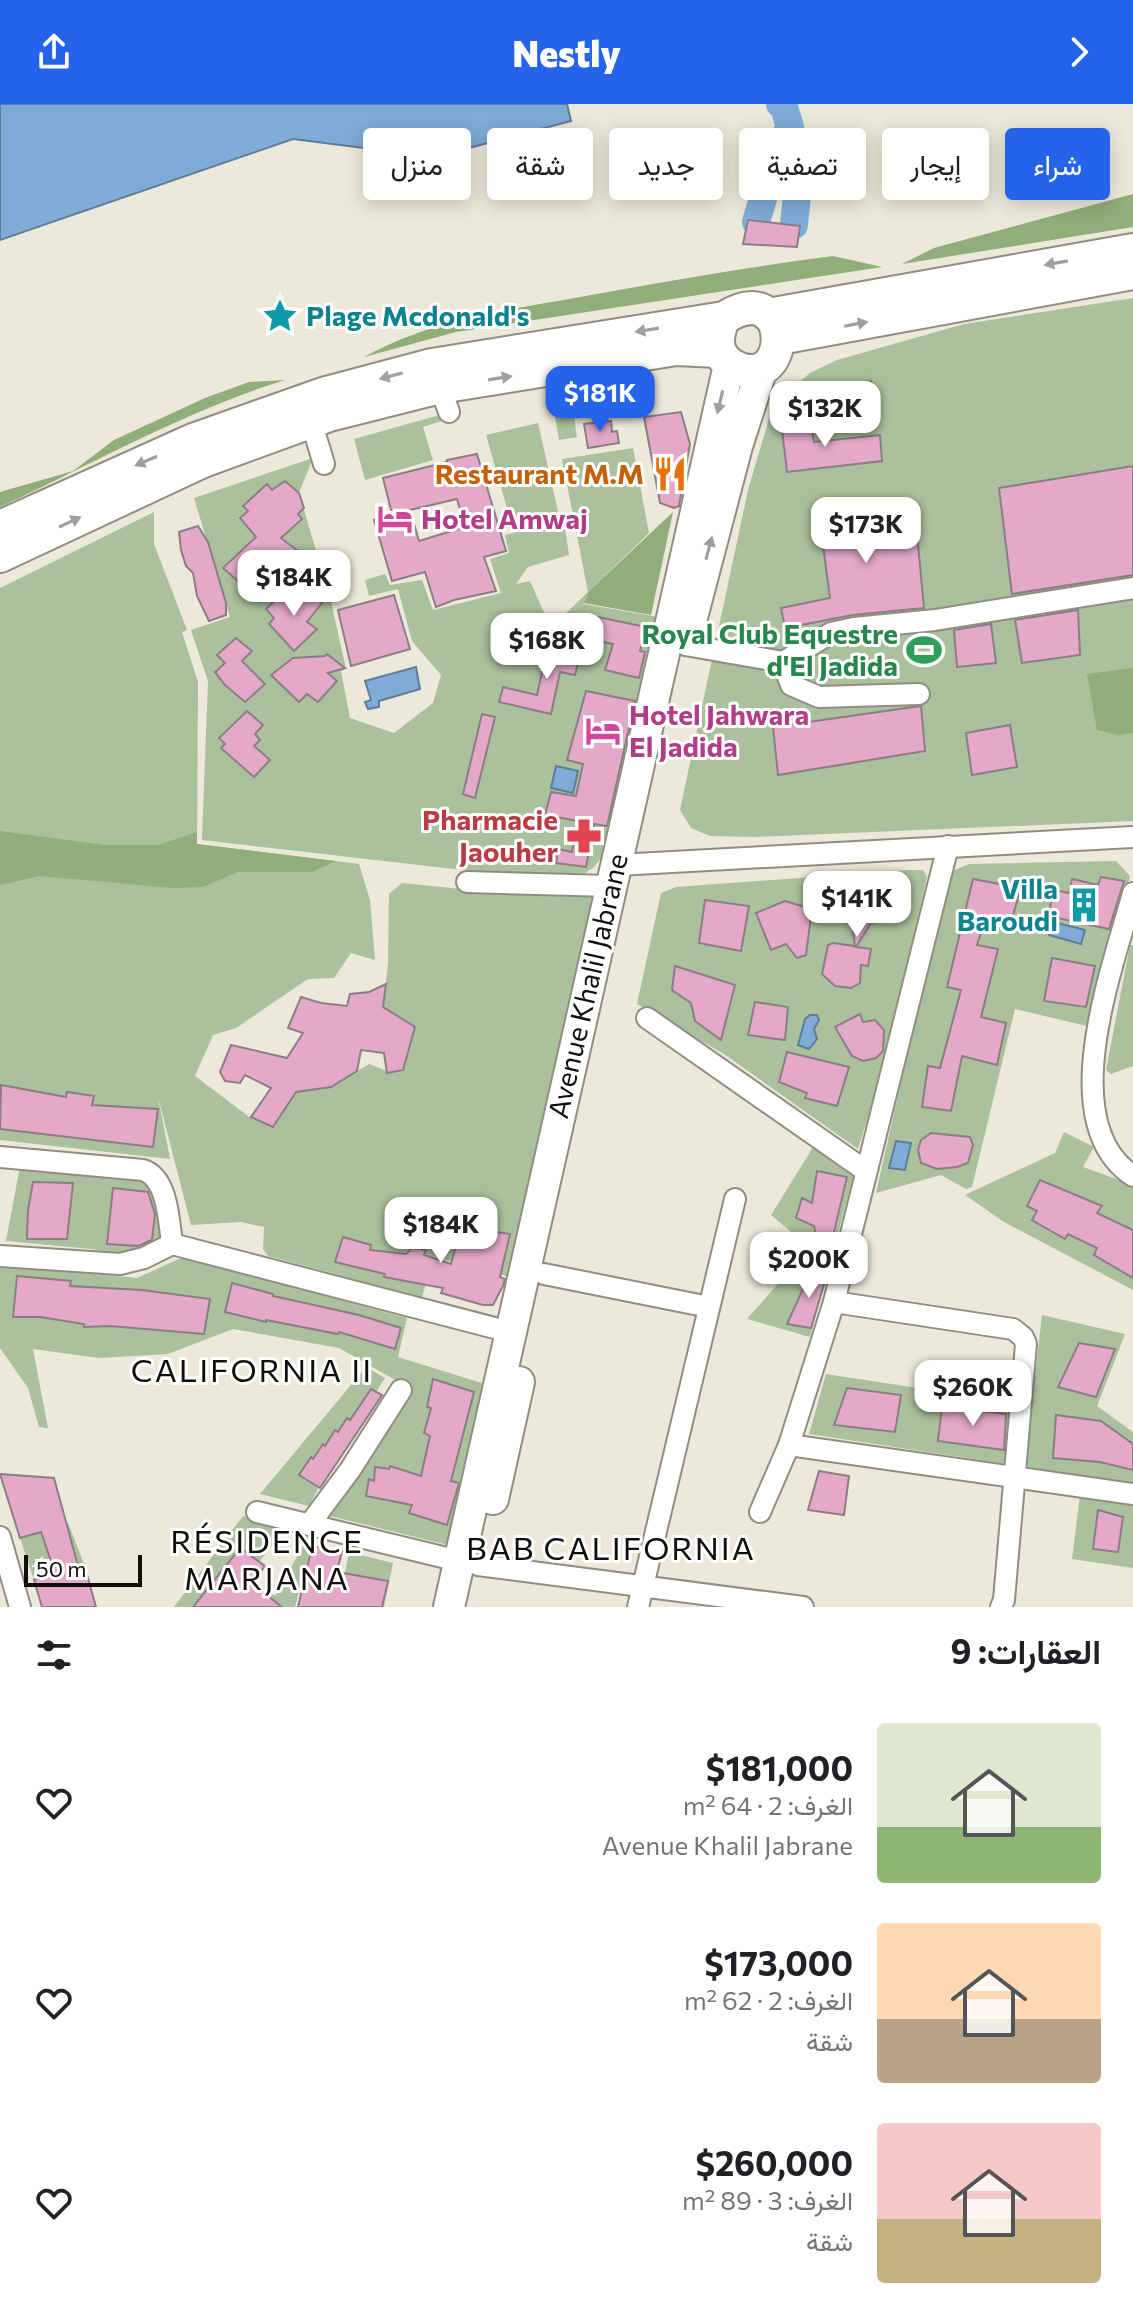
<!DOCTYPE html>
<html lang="ar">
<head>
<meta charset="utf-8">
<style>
  :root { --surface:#fff; --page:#f2f2f2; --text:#202124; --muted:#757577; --accent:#2563eb }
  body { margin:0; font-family:Commissioner,Vazirmatn,sans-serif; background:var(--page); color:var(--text); direction:rtl; height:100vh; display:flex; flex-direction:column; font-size:30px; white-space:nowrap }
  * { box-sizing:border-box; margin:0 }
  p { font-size:26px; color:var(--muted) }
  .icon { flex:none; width:44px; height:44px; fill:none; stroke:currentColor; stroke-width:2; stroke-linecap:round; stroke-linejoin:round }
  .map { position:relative; height:1503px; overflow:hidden; direction:ltr }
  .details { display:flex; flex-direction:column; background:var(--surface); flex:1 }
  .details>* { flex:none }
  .hud { position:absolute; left:24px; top:24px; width:1086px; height:72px; direction:rtl; display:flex; gap:16px }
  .scale { position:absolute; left:24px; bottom:20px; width:118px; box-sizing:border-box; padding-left:8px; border:4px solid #110f0b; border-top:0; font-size:22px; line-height:28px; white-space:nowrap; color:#110f0b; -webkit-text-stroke:6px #fff; paint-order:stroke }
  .price { position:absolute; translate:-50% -68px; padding:0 18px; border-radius:16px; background:#fff; color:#222; font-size:26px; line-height:52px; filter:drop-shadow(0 2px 4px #0008) }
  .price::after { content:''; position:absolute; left:50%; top:48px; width:24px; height:18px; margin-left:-12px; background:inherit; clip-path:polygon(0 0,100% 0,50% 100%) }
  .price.selected { background:var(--accent); color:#fff }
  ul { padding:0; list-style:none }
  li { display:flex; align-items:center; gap:24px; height:200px; padding:0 32px }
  li span { display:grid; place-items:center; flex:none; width:224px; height:160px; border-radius:8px; color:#555 }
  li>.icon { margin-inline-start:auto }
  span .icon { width:96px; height:96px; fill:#fffc; stroke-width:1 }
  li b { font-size:34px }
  h2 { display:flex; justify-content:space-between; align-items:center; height:96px; padding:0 32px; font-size:34px }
  .chip { padding:0 28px; border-radius:8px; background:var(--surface); box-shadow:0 4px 20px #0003; font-size:28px; line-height:72px }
  .chip.selected { background:var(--accent); color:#fff }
  header { display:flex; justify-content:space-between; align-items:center; height:104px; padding:0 32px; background:var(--accent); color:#fff; font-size:36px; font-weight:800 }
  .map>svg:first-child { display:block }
</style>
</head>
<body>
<header><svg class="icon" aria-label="forward" viewBox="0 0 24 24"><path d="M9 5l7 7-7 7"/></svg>Nestly<svg class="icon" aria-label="share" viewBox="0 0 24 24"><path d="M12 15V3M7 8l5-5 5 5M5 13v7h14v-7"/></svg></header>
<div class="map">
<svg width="1133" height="1503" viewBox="0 0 1133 1503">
  <rect width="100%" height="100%" fill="#ece8da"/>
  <g fill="#abc09c">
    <path d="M1133 194V717L755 733 710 732 691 724 680 706 748 386 773 301 810 269 837 256 964 220Z"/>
    <path d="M607 281 611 306 574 312 577 333 559 336 551 290Z"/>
    <path d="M443 310 445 316 423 323 433 356 365 376 354 335Z"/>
    <path d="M538 319 559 412 513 425 486 331Z"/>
    <path d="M633 344 649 429 588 488 584 500 658 513 605 749 593 764 585 769H488L202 736 208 577 191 526 230 513 194 394 313 354 299 389 330 493 346 565 341 567 350 614 394 629 433 599 441 571 412 537 398 485 369 492 365 476 385 470 390 481 422 476 433 506 501 489 490 455 509 449 505 431 564 417 569 451 528 463 516 480 530 477 551 524 588 488 562 355Z"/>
    <path d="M154 408V440L187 526 182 528 198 578 197 740 359 760 370 796 375 856 351 849 334 874 308 875 236 924 213 931 195 972 248 1012 272 1022 295 988 331 983 369 960 389 968 403 966 415 923 383 903 388 860 389 790 402 779 471 786 599 788 510 1173 434 1153 422 1193 268 1152 263 1145 264 1123 241 1118 191 1121 158 993 170 1055 0 1036V484Z"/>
    <path d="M1116 757 1130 772 1091 923 1015 905 972 1083 966 1085 941 1071 876 1089 946 779 955 766 969 760Z"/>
    <path d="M908 766H923L927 773 890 943 858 1045 724 950 637 900 661 789 676 783Z"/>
    <path d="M1130 841H1133V962L1111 970 1106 966Z"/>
    <path d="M1064 1028 1094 1043 1083 1063 1133 1081V1186L1004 1118 965 1091 1055 1049Z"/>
    <path d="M815 1040 854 1070 810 1233 747 1215 810 1144 771 1111Z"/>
    <path d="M20 1062 151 1074 169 1135 127 1151 91 1145 6 1137Z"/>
    <path d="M183 1153 407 1214 398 1253 485 1280 452 1442 326 1411 411 1285 339 1244 233 1225 168 1250 99 1254 33 1245 48 1324 39 1323 28 1284 0 1244V1161L137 1174Z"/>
    <path d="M1042 1211 1125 1230 1097 1302 1133 1328V1379L1028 1364 1026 1353Z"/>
    <path d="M366 1263 385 1274 376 1288 371 1285 350 1316 347 1314 338 1328 335 1326 325 1342 323 1341 313 1355 311 1354 299 1371 319 1383 309 1402 260 1390Z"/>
    <path d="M826 1270 1009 1298 1006 1360 809 1330Z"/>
    <path d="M1080 1391 1133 1401V1464L1072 1455Z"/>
    <path d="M243 1412 286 1424 259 1458 240 1444 193 1503H174Z"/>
    <path d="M68 1419 84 1460 34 1476 20 1434Z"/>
    <path d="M299 1426 314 1431 295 1503H240L259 1482 275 1492 303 1442 293 1436Z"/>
    <path d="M349 1448 393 1459 384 1503H339Z"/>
  </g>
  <g fill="#90ad7a">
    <path d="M1133 90V123L902 160 934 144Z"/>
    <path d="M833 152 882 163 456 228 364 253C430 216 507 206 580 193 664 178 748 163 833 152Z"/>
    <path d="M285 276C185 307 94 359 0 403V388L73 367 114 336 205 294 249 278Z"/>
    <path d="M673 408 651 511 584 499 588 488Z"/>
    <path d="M1133 564V629L1118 631 1097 626 1087 570Z"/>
    <path d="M0 727 104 741H158L197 728V740L336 757 312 768H238L203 783 173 784 40 772 0 781Z"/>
  </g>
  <g fill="#7facd7" stroke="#5e7d9a" stroke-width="2">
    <path d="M0 0H567L571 17 435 53 293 35 0 136Z"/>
    <path d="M416 563 420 585 379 597V603L368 605 365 598 371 596 365 577Z"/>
    <path d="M556 662 578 667 573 689 551 684Z"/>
    <path d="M1053 818 1085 826 1081 840 1049 831Z"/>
    <path d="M810 911H817L819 916 814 925 817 935 809 945 798 941 805 915Z"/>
    <path d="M896 1037 911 1039 905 1066 889 1064Z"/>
    <path d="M438 1116 454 1121 448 1147 432 1144Z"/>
  </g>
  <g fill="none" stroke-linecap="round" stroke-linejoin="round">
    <g stroke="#7facd7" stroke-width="28">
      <path d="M785 35C806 61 796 90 794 121"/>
      <path d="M756 118 777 48 790 23 784 3 780 0"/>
    </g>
  </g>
  <g fill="#e4a9c8" stroke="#8c7e85" stroke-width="2" fill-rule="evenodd">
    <path d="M748 116 800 122 797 143 743 140Z"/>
    <path d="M871 277 873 302 817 309 813 283Z"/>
    <path d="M681 308 690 340 679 402 674 404 660 399 644 313Z"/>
    <path d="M810 314 814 338 880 331 882 357 787 368 781 317Z"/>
    <path d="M611 317 612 328 617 327 619 339 588 344 584 320Z"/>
    <path d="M477 350 506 447 484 453 496 487 454 496 436 503 425 468 392 477 374 416 392 410 383 374 447 358V356ZM457 395 465 423 419 437 410 406Z"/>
    <path d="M1133 362V471L1012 490 999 384Z"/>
    <path d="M285 377 299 389 304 404 298 410 302 415 281 434 298 447 274 470 281 477 261 498 223 464 256 433 240 414 248 407 243 402 267 380 272 386Z"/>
    <path d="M914 398 924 504 853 511 785 524 781 504 830 494 819 410Z"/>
    <path d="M198 422 208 438 226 499V511L209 517 197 492 193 469 186 462 181 446 179 428Z"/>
    <path d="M309 489 322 499 307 518 317 525 294 547 269 520 274 514 266 505 280 492Z"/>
    <path d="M394 491 410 545 351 562 338 506Z"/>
    <path d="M1078 506 1080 551 1022 559 1015 516Z"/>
    <path d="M598 513 646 523 640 547 645 548 639 574 605 566 613 540 593 536Z"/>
    <path d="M991 520 996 559 957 563 954 526Z"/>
    <path d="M572 531 584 534 575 571 560 568 551 610 499 598 503 583 537 591 546 550 566 554Z"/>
    <path d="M236 534 252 547 242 557 265 580 245 598 225 581 215 568 225 559 217 551Z"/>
    <path d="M327 550 345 564 328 569 337 577 318 598 307 590 299 598 271 571 293 554 325 552Z"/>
    <path d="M586 587 635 597 607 722 594 720 586 763 556 759 558 745 572 748 578 717 545 711 551 688 576 692 583 660 567 656Z"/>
    <path d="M921 602 925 647 778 671 773 623Z"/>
    <path d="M247 607 263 621 255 630 260 636 254 642 270 656 254 673 221 644 225 640 219 634Z"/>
    <path d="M482 610 495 613 475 694 463 690Z"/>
    <path d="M1010 621 1017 663 972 671 966 629Z"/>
    <path d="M1101 773 1124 777 1109 825 1048 812 1054 786 1069 789 1072 775 1098 781Z"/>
    <path d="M973 775 1021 784 1011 818 986 813 977 841 998 845 981 913 1006 919 997 961 962 952 951 1007 922 1003 928 962 940 964 961 886 947 883Z"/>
    <path d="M864 787V793L895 789 899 806 894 813 871 819 856 843 871 845 868 862 861 861 860 879 851 884 835 882 822 870 828 841 833 839 855 842 848 790Z"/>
    <path d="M705 796 749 802 741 847 699 839Z"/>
    <path d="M785 797 812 805 806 851 797 854 786 840 771 846 756 809Z"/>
    <path d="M1052 854 1095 862 1086 903 1044 897Z"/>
    <path d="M675 862 735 881 721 936 695 917 691 899 672 886Z"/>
    <path d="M386 880 383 903 415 923 403 966 387 969 384 949 361 946 357 967 331 983 296 988 273 1023 251 1013 271 984 245 971 240 979 225 977 220 968 231 941 287 954 303 929 288 924 301 893 321 899 347 902 350 890 369 888Z"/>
    <path d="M755 898 788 903 785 936 748 931Z"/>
    <path d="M860 910 863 918 875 916 884 926 883 947 876 954 863 957 852 952 835 923Z"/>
    <path d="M787 948 849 963 837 1002 805 994 807 989 779 978Z"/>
    <path d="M1 981 66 993 67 988 94 992 92 1001 158 1005 153 1043 0 1025Z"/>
    <path d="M931 1029 970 1033 973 1041 968 1059 957 1063 937 1065 921 1059 918 1046 921 1036Z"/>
    <path d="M817 1067 847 1073 833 1132 816 1130 814 1122 796 1114 802 1094 812 1099Z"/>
    <path d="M1040 1076 1102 1102 1097 1109 1133 1126V1174L1094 1151 1097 1144 1068 1130 1065 1135 1032 1116 1037 1107 1027 1102Z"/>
    <path d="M33 1078 73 1079 67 1135H27L28 1106Z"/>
    <path d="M113 1084 148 1088 155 1110 152 1136 138 1142 107 1140Z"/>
    <path d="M461 1123 510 1130 500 1173 505 1175 503 1182 493 1201H483L441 1189 443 1184 384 1173 385 1170 335 1158 343 1133 371 1141 370 1146 406 1150 412 1144 426 1146 424 1151 451 1160Z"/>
    <path d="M813 1163 828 1167 811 1224 787 1220Z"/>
    <path d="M17 1172 71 1177 70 1182 142 1186 210 1195 204 1230 110 1222 84 1223V1220L40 1213H13Z"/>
    <path d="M232 1179 273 1190V1192L359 1211 401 1224 395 1245 339 1228 338 1230 266 1216V1218L225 1208Z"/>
    <path d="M1079 1239 1115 1245 1096 1293 1058 1283Z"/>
    <path d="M433 1275 474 1288 451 1377 459 1379 447 1421 409 1409 412 1401 366 1392 369 1375 374 1377 375 1363 389 1365 390 1362 421 1372 430 1332 424 1329 431 1304 427 1303Z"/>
    <path d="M847 1284 901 1291 895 1328 834 1321Z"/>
    <path d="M371 1285 382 1291 320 1384 299 1371 311 1353 313 1355 323 1340 325 1342 335 1326 338 1328 347 1314 350 1316Z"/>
    <path d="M942 1302 1006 1310 1004 1346 938 1337Z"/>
    <path d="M1056 1311 1101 1317 1133 1340V1366L1100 1358 1053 1354Z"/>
    <path d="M819 1367 849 1372 844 1411 808 1406Z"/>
    <path d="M0 1370 54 1374 78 1462 84 1460 96 1503H42L34 1476 55 1469 41 1428 20 1434Z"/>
    <path d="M1098 1406 1123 1413 1118 1448 1093 1445Z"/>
    <path d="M312 1442 342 1447 337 1468 388 1477 382 1503H298Z"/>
    <path d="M240 1444 265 1462 252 1479 282 1503H193Z"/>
  </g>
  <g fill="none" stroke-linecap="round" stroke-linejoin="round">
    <g stroke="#918d80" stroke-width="24">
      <g id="minor">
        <path d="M440 283 449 308"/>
        <path d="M311 317 324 360"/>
        <path d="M685 541 783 558 831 529 854 524 935 516 1133 484"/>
        <path d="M783 558 791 581 819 593 919 590"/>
        <path d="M617 761 1133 733"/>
        <path d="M467 778 610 782"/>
        <path d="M1133 789C1113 864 1053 1019 1133 1072"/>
        <path d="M647 914 866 1067"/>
        <path d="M0 1053 143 1066C168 1074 169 1118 172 1140L510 1228"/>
        <path d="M0 1152 120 1160 144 1154 172 1140"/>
        <path d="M544 1170 709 1203"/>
        <path d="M834 1198 1013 1225 1023 1233 1026 1240 1004 1496 1001 1503"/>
        <path d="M789 1341 1133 1390"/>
        <path d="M257 1408 459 1457"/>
        <path d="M760 1408 789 1341 834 1198 948 742"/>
        <path d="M309 1421 350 1366 401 1286"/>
        <path d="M0 1433 20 1503"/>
        <path d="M478 1461 803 1503"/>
        <path d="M638 1503 735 1095"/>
      </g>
    </g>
    <g stroke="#918d80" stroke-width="34">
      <g id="primary">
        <path d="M690 521 737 342 762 264"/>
        <path d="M493 1395 519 1278"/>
        <path d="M449 1503 729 261"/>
      </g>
    </g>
    <g stroke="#918d80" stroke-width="36">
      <g id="trunk">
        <path d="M768 211 1133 146"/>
        <path d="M780 234 1133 169"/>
        <path d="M0 423 193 336 323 290 432 261 724 214C792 171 793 284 740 265 715 256 714 235 724 214"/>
        <path d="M0 452 203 357 329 311 440 283 676 245 718 247"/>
      </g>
    </g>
    <use href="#minor" stroke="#fff" stroke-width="20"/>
    <use href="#primary" stroke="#fff" stroke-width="30"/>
    <use href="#trunk" stroke="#fff" stroke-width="32"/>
  </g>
  <defs><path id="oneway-solid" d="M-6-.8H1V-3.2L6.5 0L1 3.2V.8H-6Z" transform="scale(2)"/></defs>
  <g fill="#a09f9d">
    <use href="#oneway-solid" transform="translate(1056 159) rotate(170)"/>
    <use href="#oneway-solid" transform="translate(856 220) rotate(-11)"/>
    <use href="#oneway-solid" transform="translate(647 226) rotate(171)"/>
    <use href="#oneway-solid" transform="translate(391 272) rotate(165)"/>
    <use href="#oneway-solid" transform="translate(500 274) rotate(-9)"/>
    <use href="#oneway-solid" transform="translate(720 298) rotate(103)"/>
    <use href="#oneway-solid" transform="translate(146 357) rotate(157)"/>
    <use href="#oneway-solid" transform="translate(70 418) rotate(-25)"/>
    <use href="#oneway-solid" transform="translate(709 444) rotate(-75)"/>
  </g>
  <defs>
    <g id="sight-bare" transform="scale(2.76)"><path d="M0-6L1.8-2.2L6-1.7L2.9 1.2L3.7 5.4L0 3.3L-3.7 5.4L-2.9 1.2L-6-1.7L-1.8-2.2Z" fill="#0f9aa8" stroke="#fff" stroke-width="2.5" paint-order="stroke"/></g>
    <g id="restaurant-bare" transform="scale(2.76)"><path d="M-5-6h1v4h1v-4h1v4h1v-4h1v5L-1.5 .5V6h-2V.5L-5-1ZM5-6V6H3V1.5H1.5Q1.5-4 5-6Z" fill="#e8710a" stroke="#fff" stroke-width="2.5" paint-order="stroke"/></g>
    <g id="hotel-bare" transform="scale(2.76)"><path d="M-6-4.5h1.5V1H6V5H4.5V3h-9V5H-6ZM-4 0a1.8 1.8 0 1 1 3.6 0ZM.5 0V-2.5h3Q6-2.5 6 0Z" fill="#d1479c" stroke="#fff" stroke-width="2.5" paint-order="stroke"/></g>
    <g id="stadium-bare" transform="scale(2.76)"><path d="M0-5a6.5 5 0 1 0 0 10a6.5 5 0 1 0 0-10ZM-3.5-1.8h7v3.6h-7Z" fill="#2e9e5b" stroke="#fff" stroke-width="2.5" paint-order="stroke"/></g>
    <g id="pharmacy-bare" transform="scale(2.76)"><path d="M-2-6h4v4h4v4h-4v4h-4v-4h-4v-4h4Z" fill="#e0444e" stroke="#fff" stroke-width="2.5" paint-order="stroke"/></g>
    <g id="building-bare" transform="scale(2.76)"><path d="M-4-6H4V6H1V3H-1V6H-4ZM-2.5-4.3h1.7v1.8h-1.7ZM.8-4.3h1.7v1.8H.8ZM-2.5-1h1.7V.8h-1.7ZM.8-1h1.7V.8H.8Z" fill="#0f9aa8" stroke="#fff" stroke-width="2.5" paint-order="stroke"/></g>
  </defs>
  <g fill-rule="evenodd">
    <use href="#sight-bare" x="280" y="212"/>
    <use href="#restaurant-bare" x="670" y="370"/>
    <use href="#hotel-bare" x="395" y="415"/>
    <use href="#stadium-bare" x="924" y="546"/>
    <use href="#hotel-bare" x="603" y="627"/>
    <use href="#pharmacy-bare" x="584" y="732"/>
    <use href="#building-bare" x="1084" y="801"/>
  </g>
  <g text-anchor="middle" stroke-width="6" stroke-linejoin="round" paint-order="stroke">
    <g font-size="28" font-weight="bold" fill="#0d838f" stroke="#fff" text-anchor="start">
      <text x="306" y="222">Plage Mcdonald's</text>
      <text x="1058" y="795" text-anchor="end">Villa<tspan x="1058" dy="32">Baroudi</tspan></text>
    </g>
    <g font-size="28" font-weight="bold" fill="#c56008" stroke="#fff" text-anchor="end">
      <text x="644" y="380">Restaurant M.M</text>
    </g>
    <g font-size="28" font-weight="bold" fill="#b23c85" stroke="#fff" text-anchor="start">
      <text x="421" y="425">Hotel Amwaj</text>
      <text x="629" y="621">Hotel Jahwara<tspan x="629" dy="32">El Jadida</tspan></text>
    </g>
    <g font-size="28" font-weight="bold" fill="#27864d" stroke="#fff" text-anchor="end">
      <text x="898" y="540">Royal Club Equestre<tspan x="898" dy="32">d'El Jadida</tspan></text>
    </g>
    <g font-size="28" font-weight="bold" fill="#be3a42" stroke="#fff" text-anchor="end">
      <text x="558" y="726">Pharmacie<tspan x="558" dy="32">Jaouher</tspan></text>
    </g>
    <g font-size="28" fill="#110f0b" stroke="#fff">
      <text transform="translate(588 882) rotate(-77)" y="10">Avenue Khalil Jabrane</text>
    </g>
    <g font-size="32" letter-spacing="2" fill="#110f0b" stroke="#fff">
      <text x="252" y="1278">CALIFORNIA II</text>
      <text x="267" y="1449">RÉSIDENCE<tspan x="267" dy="37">MARJANA</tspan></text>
      <text x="611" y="1456">BAB CALIFORNIA</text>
    </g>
  </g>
</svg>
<div class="scale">50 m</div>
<b class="price selected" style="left:600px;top:330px">$181K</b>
<b class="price" style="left:825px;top:345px">$132K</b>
<b class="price" style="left:866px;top:461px">$173K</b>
<b class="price" style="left:294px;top:514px">$184K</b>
<b class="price" style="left:547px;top:577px">$168K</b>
<b class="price" style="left:857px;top:835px">$141K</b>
<b class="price" style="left:441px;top:1161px">$184K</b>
<b class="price" style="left:809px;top:1196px">$200K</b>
<b class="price" style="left:973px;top:1324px">$260K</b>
<div class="hud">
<a class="chip selected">شراء</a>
<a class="chip">إيجار</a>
<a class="chip">تصفية</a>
<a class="chip">جديد</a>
<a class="chip">شقة</a>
<a class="chip">منزل</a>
</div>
</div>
<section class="details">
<h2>العقارات: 9<svg class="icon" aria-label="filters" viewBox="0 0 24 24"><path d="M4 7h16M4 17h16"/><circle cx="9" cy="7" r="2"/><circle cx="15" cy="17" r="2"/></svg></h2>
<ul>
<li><span style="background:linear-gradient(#dfe7d0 65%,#8fb573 0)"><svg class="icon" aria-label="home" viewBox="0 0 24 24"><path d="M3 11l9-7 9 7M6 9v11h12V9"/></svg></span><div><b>$181,000</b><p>الغرف: 2 · 64 m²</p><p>Avenue Khalil Jabrane</p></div><svg class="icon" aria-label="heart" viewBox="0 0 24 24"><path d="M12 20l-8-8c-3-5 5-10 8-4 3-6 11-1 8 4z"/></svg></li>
<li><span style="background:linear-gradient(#ffd9b3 60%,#b9a48a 0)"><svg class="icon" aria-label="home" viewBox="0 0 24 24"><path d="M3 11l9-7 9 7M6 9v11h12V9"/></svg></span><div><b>$173,000</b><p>الغرف: 2 · 62 m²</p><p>شقة</p></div><svg class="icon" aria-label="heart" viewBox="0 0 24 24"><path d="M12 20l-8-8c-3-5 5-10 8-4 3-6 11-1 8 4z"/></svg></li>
<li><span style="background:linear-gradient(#f6c9c9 60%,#c2b280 0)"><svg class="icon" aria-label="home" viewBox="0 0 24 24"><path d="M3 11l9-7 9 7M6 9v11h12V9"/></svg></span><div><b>$260,000</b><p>الغرف: 3 · 89 m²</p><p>شقة</p></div><svg class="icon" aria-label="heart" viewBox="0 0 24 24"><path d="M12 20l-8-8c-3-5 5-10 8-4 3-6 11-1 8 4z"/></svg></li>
</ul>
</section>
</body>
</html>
